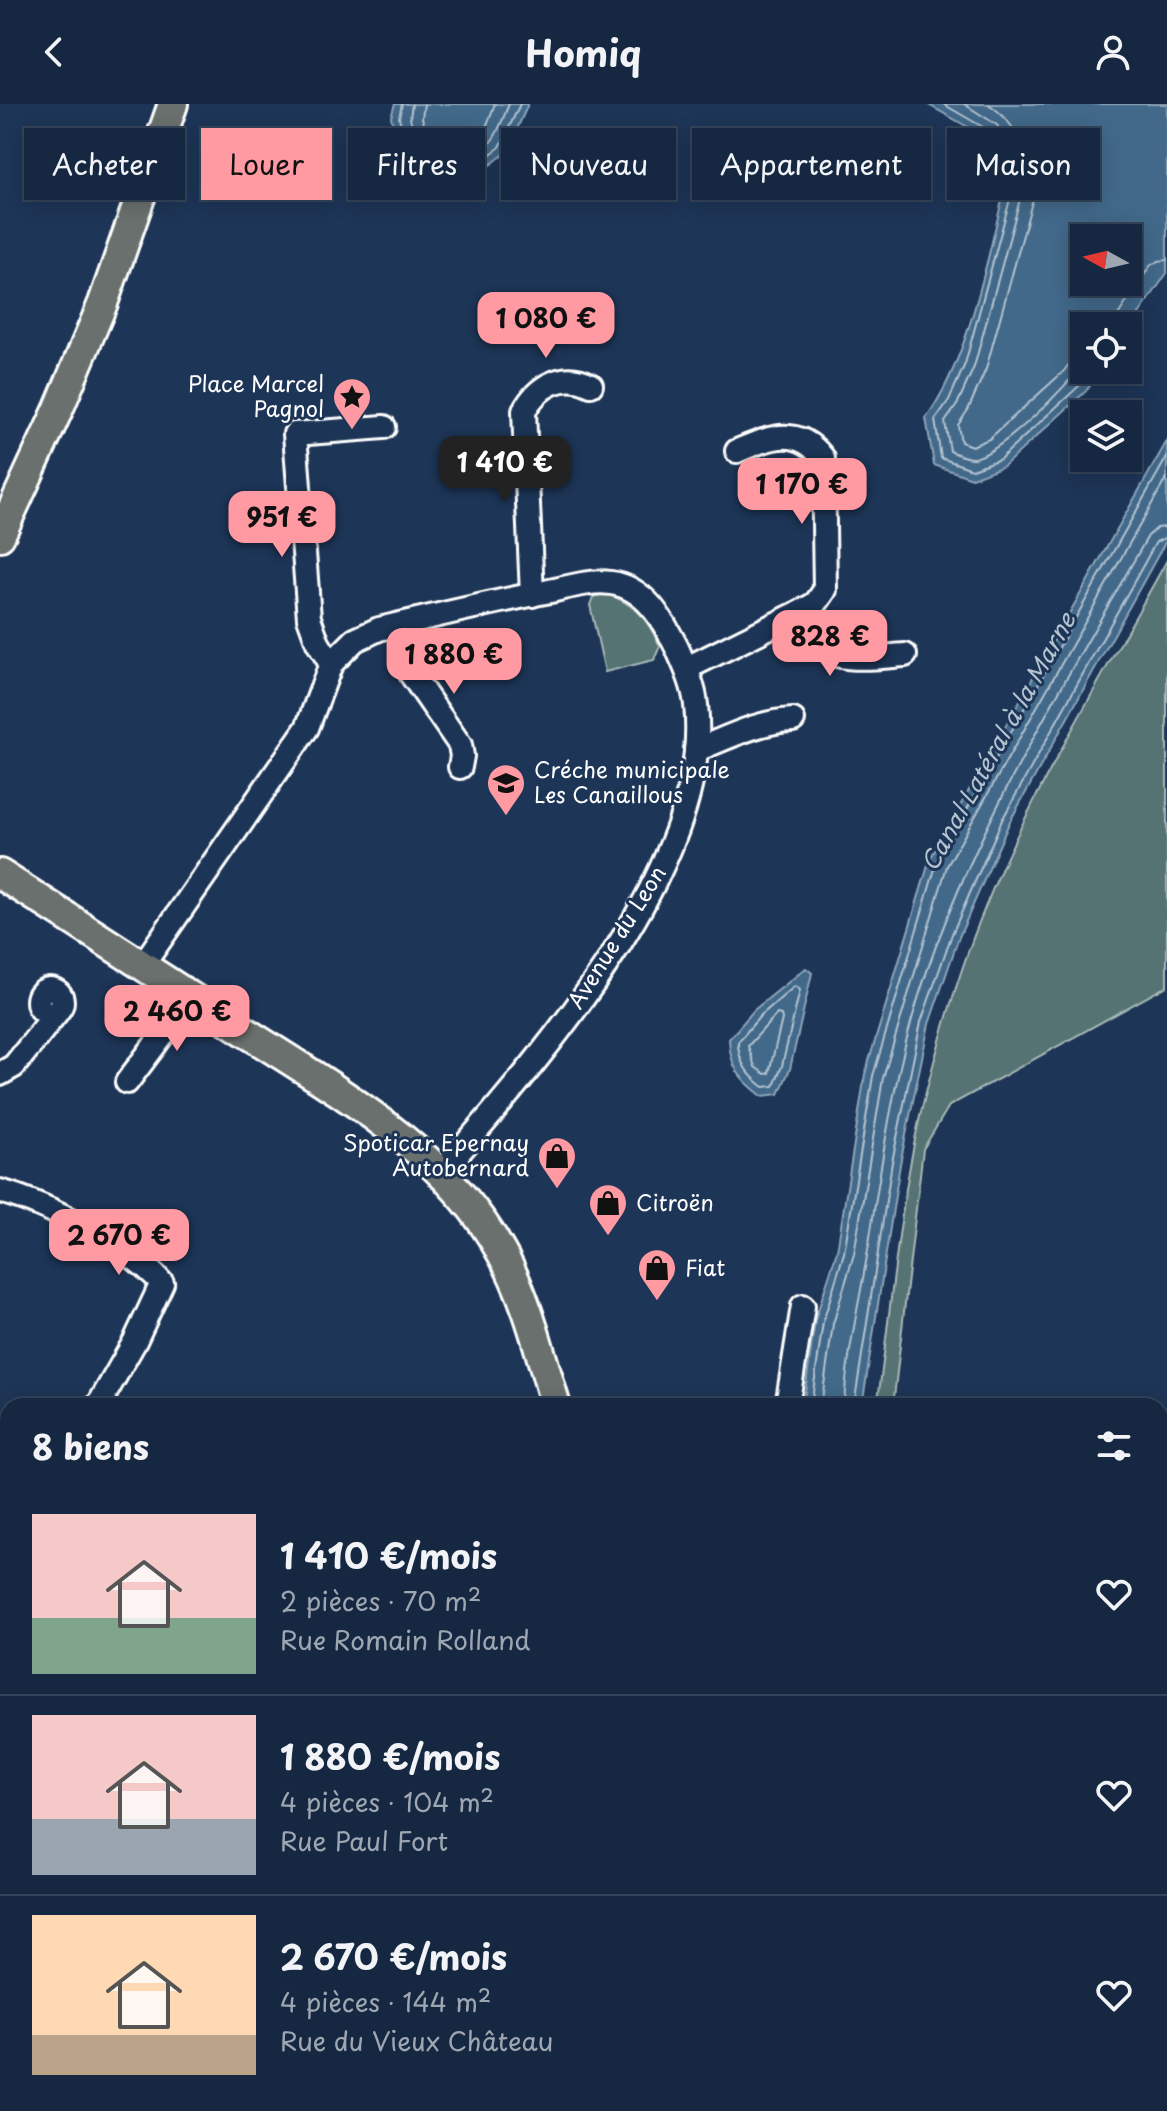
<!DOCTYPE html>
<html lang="fr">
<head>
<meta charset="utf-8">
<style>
  :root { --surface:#162841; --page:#23344c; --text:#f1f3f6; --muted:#9ea6b1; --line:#35445a; --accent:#ff9aa2 }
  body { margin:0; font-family:"Playpen Sans",sans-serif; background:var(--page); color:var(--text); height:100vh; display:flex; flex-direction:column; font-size:30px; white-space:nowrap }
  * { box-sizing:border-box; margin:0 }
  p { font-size:26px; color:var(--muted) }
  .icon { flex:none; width:44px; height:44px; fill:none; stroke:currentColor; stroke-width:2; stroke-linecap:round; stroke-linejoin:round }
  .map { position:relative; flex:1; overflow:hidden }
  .details { position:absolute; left:0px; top:1294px; width:1168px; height:714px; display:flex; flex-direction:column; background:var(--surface); border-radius:24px 24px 0 0; box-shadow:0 4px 20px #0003,0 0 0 2px var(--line) }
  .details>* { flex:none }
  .guide { position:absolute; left:24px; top:24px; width:1120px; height:72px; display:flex; gap:16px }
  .needle { width:52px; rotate:278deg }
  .fabs { position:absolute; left:1070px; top:120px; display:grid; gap:16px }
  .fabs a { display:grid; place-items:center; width:72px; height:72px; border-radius:0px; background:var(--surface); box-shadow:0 4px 20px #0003,0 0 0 2px var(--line); font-size:40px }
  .price { position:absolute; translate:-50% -68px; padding:0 18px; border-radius:16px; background:var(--accent); color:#111; font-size:26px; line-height:52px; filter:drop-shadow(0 2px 4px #0008) }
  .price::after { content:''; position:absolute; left:50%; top:48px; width:24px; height:18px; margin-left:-12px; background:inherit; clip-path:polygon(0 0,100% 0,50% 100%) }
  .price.selected { background:#222; color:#fff }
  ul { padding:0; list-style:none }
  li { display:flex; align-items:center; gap:24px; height:200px; padding:0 32px }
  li+li { border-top:2px solid var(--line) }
  li span { display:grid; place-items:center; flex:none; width:224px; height:160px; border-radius:0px; color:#555 }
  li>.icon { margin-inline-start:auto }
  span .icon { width:96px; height:96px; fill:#fffc; stroke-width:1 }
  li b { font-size:34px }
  h2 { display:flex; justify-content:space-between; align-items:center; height:96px; padding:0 32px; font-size:34px }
  .tag { padding:0 28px; border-radius:0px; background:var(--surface); box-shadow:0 4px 20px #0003,0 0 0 2px var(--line); font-size:28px; line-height:72px }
  .tag.selected { background:var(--accent); color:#111 }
  header { display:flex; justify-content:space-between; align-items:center; height:104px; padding:0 32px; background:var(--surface); font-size:36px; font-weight:700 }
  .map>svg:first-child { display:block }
</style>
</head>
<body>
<header><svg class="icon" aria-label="back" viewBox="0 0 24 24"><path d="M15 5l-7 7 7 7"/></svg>Homiq<svg class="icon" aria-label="person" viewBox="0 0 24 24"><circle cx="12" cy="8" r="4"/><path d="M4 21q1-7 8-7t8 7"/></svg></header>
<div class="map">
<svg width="1167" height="2007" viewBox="0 0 1167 2007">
  <rect width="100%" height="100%" fill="#1d3557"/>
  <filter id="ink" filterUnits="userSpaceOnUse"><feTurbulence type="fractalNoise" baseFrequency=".0125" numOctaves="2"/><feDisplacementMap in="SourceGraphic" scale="16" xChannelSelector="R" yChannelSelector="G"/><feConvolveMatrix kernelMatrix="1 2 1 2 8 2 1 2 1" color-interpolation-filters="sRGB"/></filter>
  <g filter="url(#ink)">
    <g fill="#33425f">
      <path d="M1167 1325V2007H938L939 2000H1160V1328Z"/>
      <path d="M0 1827 8 1837V2000H152L158 2007H0Z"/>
    </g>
    <g fill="#547372" stroke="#aab9b8" stroke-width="2">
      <path d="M1167 456V882L949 1002 923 1045 893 1302H877C891 1207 899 1101 921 1008 934 955 949 902 967 851 1015 713 1097 584 1167 456Z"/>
      <path d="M605 490C633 497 648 516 660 542L654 556 605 568 590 501 593 493Z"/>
      <path d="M152 2000H589L585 2007H158Z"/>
    </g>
    <g fill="#42698a" stroke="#8ea5b9" stroke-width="2" fill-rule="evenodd">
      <path d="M395 0H528L507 48 470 76 432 80 406 67 391 13Z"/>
      <path d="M927 0H1167V169L1128 226V222H1084V266H1100L1086 287 1004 362 972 374 934 361 926 314C970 254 988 150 1007 76L982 31ZM1128 134V178H1084V134Z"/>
      <path d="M1167 337V435L1009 719 959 833 929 920 900 1060 862 1302H803L815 1216 837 1147 865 970 930 755Z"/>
      <path d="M806 864 812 869 790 965 779 990 762 992C740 975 730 964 729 935L754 906Z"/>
      <path d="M657 2000H715L711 2007H653Z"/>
    </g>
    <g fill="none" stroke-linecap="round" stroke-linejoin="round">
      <g stroke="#b3c3d0" stroke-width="2">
        <path d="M402 0 399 14 413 60 433 72 467 68 500 43 520 0"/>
        <path d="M412 0 410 14 421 53C443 69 478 57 493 35 500 25 504 11 509 0"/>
        <path d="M424 0 422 14 431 45C446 56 471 42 482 29 488 22 491 9 495 0"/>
        <path d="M943 0 988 26 1015 77 965 260 949 296 935 316 941 354 972 365 1000 355 1079 282 1091 266"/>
        <path d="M964 0 997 21 1023 68 1025 77 974 263 957 301 945 318 950 347C957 350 967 355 974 354 1001 349 1068 282 1084 258"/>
        <path d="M988 0C1009 12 1037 55 1037 80L986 265 968 306 958 321 961 338 972 342 989 335 1063 268 1084 241"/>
        <path d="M1111 222 1150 162 1158 157 1167 156"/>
        <path d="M795 882 800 886 782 962 774 982 764 983C749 972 738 959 738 938L760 912Z"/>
        <path d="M777 910 781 911 782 915 769 969 765 970 755 963 748 942Z"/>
        <path d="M811 1302 823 1218 844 1149 873 972 937 758 1167 353"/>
        <path d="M821 1302 833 1220 854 1150 883 974 947 762 1167 373"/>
        <path d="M844 1302C846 1253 860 1196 868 1146 880 1069 891 990 912 915 960 745 1062 584 1148 432L1157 424 1167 423"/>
        <path d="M854 1302 892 1058 921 918 952 830 1002 716 1156 438 1167 433"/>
      </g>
      <g stroke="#fff" stroke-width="28">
        <g id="minor">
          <path d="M532 491 524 307C538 281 564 267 591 281"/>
          <path d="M808 504C814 517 818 533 826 544 838 560 887 552 905 551"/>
          <path d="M401 520 411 570 460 641 462 652 460 663"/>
          <path d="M331 560 318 539 309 514 295 330 384 323"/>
          <path d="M687 564 808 504 816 499 825 486 823 354C797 320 769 334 737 347"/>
          <path d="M696 646C727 634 759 617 793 616"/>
          <path d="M142 862 307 624 331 560 355 536 379 525C434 512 489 499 545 488 566 484 589 476 611 479 645 483 663 516 677 544 685 562 694 581 696 601 714 760 538 956 441 1069"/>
          <circle cx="50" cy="897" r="12"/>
          <path d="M0 970 14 962 57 908"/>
          <path d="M127 978 191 893"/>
          <path d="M0 1087C49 1101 128 1141 162 1179L135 1237 98 1302"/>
          <path d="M787 1302 803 1202"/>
          <path d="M0 1527 8 1537"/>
          <path d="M1083 2007 1084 2000"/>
        </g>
      </g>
      <g stroke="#fff" stroke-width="34">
        <g id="major">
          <path d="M0 432 59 304 103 199 173 0"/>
          <path d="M0 770C77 819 154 869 230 918 328 982 443 1042 501 1148 528 1195 540 1250 556 1302"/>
          <path d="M0 1411 8 1413"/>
          <path d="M1160 1579 1167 1583"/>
          <path d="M1160 1612 1167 1607"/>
        </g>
      </g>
      <use href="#minor" stroke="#1d3557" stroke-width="22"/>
      <use href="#major" stroke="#6a706d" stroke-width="28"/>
    </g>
  </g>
  <defs>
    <g id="sight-pin" transform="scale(2)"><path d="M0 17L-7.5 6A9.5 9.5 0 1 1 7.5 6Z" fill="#ff9aa2" stroke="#1d3557"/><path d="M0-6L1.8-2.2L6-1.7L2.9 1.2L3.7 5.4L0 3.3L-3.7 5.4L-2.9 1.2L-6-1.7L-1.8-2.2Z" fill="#111"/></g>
    <g id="school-pin" transform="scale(2)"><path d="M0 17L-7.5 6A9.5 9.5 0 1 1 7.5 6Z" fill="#ff9aa2" stroke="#1d3557"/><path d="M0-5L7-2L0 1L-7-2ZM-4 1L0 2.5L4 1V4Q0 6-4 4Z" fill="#111"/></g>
    <g id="shop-pin" transform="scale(2)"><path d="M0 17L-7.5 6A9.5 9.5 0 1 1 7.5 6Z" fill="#ff9aa2" stroke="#1d3557"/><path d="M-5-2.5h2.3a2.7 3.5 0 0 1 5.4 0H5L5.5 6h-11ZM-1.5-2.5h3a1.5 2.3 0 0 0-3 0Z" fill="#111"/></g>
  </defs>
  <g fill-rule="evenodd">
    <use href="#sight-pin" x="352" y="293"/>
    <use href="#school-pin" x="506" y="679"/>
    <use href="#shop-pin" x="557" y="1052"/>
    <use href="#shop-pin" x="608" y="1099"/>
    <use href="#shop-pin" x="657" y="1164"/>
  </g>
  <g text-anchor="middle" stroke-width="6" stroke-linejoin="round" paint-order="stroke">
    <g font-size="22" fill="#fff" stroke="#1d3557" text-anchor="start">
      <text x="324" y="288" text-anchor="end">Place Marcel<tspan x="324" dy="25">Pagnol</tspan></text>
      <text x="534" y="674">Créche municipale<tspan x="534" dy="25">Les Canaillous</tspan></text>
      <text x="529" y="1047" text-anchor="end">Spoticar Epernay<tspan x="529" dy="25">Autobernard</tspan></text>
      <text x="636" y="1107">Citroën</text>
      <text x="685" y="1172">Fiat</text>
    </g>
    <g font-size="22" fill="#fff" stroke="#1d3557">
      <text transform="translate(617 833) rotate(-58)" y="8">Avenue du Leon</text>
    </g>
    <g font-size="24" font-style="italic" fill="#b3c3d0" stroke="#1d3557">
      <text transform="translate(999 638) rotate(-61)" y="8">Canal Latéral à la Marne</text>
    </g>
  </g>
</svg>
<div class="fabs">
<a><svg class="needle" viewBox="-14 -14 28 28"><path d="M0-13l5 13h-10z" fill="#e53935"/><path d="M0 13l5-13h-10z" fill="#9ea6b1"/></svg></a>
<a><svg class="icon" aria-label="locate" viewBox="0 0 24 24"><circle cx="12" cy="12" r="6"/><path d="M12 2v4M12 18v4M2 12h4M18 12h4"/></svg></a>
<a><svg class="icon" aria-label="layers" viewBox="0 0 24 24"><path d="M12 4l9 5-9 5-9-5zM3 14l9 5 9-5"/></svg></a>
</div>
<b class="price" style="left:546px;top:256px">1 080 €</b>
<b class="price selected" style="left:505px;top:400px">1 410 €</b>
<b class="price" style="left:802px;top:422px">1 170 €</b>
<b class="price" style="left:282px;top:455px">951 €</b>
<b class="price" style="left:830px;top:574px">828 €</b>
<b class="price" style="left:454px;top:592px">1 880 €</b>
<b class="price" style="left:177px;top:949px">2 460 €</b>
<b class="price" style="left:119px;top:1173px">2 670 €</b>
<div class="guide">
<a class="tag">Acheter</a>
<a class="tag selected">Louer</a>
<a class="tag">Filtres</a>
<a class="tag">Nouveau</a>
<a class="tag">Appartement</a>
<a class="tag">Maison</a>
</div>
<section class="details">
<h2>8 biens<svg class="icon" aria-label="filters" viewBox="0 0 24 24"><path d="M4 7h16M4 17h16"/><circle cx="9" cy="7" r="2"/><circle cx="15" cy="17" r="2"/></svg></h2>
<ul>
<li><span style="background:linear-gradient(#f6c9c9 65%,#7fa58c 0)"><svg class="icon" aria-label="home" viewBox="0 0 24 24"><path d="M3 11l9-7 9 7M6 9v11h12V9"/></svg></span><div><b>1 410 €/mois</b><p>2 pièces · 70 m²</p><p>Rue Romain Rolland</p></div><svg class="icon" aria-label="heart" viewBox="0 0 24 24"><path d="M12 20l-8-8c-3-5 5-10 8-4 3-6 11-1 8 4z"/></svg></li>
<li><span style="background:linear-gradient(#f6c9c9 65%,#9aa5b1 0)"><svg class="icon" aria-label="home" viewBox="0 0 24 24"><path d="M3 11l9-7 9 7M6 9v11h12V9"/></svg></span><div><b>1 880 €/mois</b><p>4 pièces · 104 m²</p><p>Rue Paul Fort</p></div><svg class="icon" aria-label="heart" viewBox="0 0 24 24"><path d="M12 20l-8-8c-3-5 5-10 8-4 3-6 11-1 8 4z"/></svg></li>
<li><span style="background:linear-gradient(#ffd9b3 75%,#b9a48a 0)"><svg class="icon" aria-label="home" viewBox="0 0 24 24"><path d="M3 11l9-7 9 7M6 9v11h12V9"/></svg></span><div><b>2 670 €/mois</b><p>4 pièces · 144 m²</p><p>Rue du Vieux Château</p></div><svg class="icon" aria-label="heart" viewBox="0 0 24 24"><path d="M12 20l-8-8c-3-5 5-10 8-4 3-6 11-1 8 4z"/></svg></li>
</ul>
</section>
</div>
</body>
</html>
